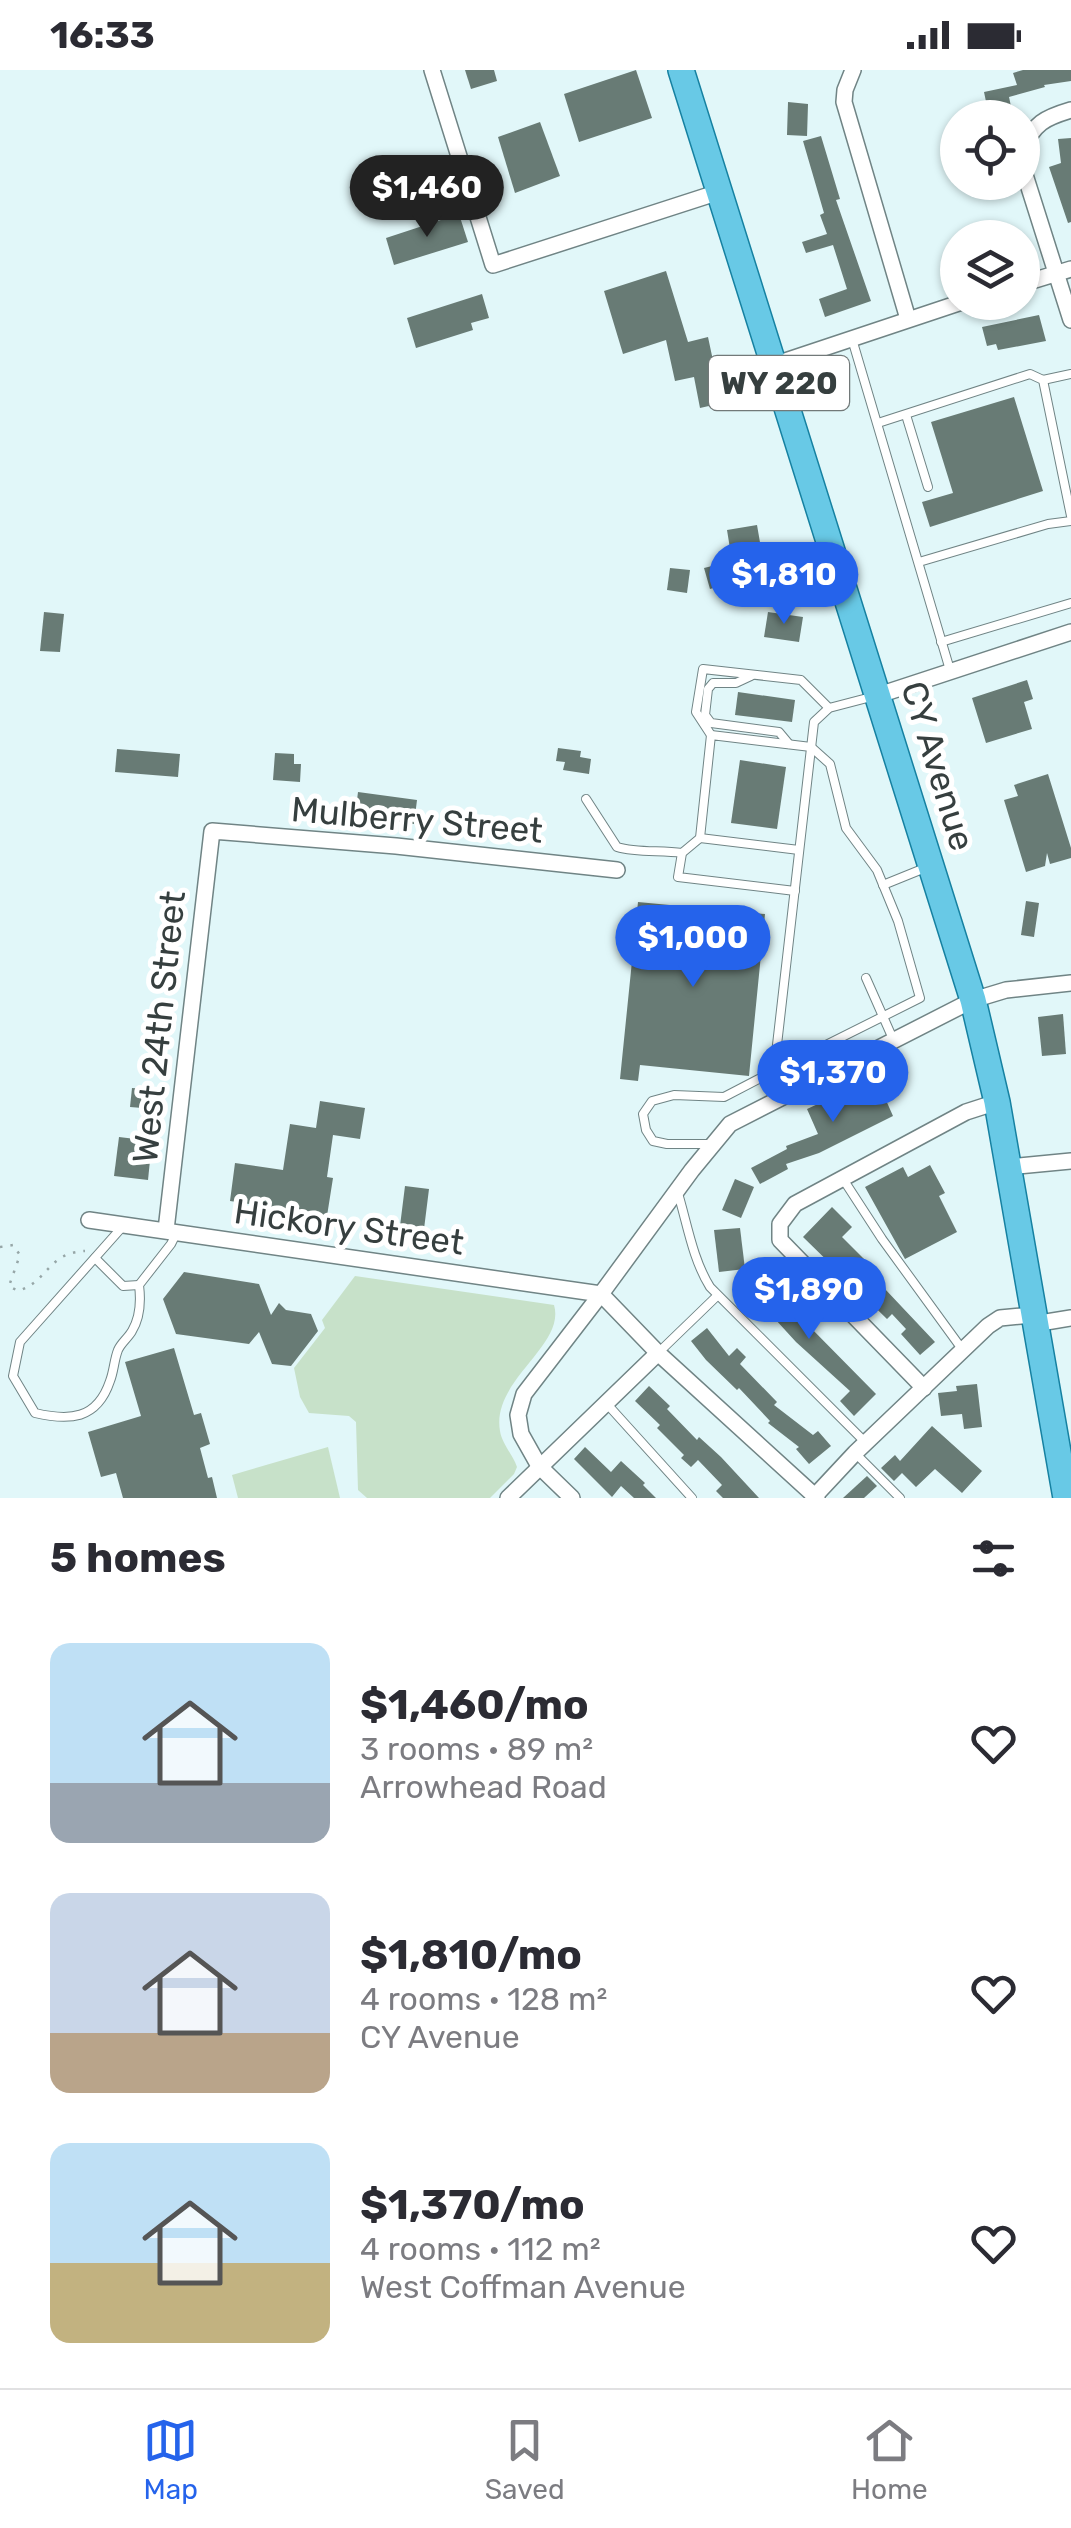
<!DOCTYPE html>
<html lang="en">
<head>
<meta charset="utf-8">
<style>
  :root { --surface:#fff; --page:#f7f7f7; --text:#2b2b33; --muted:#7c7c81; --line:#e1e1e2; --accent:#2563eb }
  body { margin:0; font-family:Rubik,sans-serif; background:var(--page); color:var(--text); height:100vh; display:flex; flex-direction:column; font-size:38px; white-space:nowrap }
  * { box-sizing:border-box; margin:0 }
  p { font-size:32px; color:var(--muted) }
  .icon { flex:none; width:55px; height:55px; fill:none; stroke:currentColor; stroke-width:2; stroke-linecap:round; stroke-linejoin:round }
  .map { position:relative; height:1428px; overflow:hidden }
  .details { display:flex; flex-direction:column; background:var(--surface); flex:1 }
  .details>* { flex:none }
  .controls { position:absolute; left:940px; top:30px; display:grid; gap:20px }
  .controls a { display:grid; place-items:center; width:100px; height:100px; border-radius:50%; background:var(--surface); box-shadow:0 2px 8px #0004; font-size:50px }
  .price { position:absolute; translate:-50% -85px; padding:0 22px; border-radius:35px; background:var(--accent); color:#fff; font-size:32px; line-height:65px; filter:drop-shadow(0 2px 5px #0008) }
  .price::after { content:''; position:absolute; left:50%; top:60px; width:30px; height:22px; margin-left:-15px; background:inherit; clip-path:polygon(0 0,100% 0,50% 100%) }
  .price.current { background:#222; color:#fff }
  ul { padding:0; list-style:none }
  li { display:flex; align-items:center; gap:30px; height:250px; padding:0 50px }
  li span { display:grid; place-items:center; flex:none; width:280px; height:200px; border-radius:20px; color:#555 }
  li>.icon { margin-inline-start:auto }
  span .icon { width:120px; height:120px; fill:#fffc; stroke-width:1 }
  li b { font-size:42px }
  h2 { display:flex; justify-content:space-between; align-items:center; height:120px; padding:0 50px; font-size:42px }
  .status { display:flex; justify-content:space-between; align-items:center; height:70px; padding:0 50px; background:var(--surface); direction:ltr }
  .status svg { height:28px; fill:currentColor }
  .menu { display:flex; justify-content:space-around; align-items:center; height:140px; border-top:2px solid var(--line); background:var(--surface); font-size:28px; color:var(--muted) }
  .menu a { display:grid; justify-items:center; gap:5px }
  .menu .current { color:var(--accent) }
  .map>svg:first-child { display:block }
</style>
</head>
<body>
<div class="status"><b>16:33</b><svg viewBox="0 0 49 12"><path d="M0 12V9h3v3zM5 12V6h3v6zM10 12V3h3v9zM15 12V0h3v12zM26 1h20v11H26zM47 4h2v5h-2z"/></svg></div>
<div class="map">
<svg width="1071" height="1428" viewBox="0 0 1071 1428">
  <rect width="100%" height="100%" fill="#e1f7f9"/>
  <g fill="#c7e1c9">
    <path d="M355 1206 554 1235C566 1276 491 1310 500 1361 502 1374 513 1385 517 1397L514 1404 490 1428H367L358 1420 356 1352 349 1346 309 1343 300 1327 294 1298 325 1258 322 1250Z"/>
    <path d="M328 1377 340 1428H238L232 1405Z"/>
  </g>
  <g fill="#687b75">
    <path d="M465 0H494L497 11 471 19Z"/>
    <path d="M636 0 652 48 579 72 564 24Z"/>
    <path d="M1023 0H1071V11L1044 15 1045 17 1009 27 1012 41 989 46 984 22 1017 15 1013 3Z"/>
    <path d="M788 32 808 34 807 66 787 65Z"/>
    <path d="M540 52 560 106 515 123 498 67Z"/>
    <path d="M821 66 840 129 836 130 871 231 825 247 819 229 847 219 833 175 806 183 802 172 827 164 820 145 824 143 803 71Z"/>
    <path d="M1071 68V152L1068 153 1049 97 1061 93 1058 69Z"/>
    <path d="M459 144 468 172 394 195 386 168Z"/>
    <path d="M666 201 688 272 708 267 722 333 700 338 694 307 675 311 666 270 623 284 604 221Z"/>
    <path d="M482 224 489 248 471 253 473 260 416 278 407 248Z"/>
    <path d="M1039 245 1046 271 998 280 996 274 987 276 982 257Z"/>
    <path d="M1014 327 1043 421 930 457 922 432 953 423 931 352Z"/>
    <path d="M757 455 767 513 727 520 726 514 710 519 704 498 732 491 727 460Z"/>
    <path d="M670 498 690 500 687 523 667 520Z"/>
    <path d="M44 542 64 544 60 582 40 581Z"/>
    <path d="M768 542 803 547 799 572 764 567Z"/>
    <path d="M1027 610 1033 629 1024 632 1032 659 986 673 972 628Z"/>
    <path d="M738 622 795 630 792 652 735 645Z"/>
    <path d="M558 678 581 681 580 687 591 689 589 704 563 700 565 692 556 691Z"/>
    <path d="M117 679 180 684 178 707 115 702Z"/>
    <path d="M275 683 294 684V694H301L300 712 273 710Z"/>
    <path d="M740 690 786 697 777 759 731 753Z"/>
    <path d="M1048 704 1071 778V788L1050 794 1047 783 1045 796 1026 802 1004 730 1018 726 1014 715Z"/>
    <path d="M358 722 417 730 414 754 355 745Z"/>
    <path d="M1026 831 1039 833 1034 867 1021 865Z"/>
    <path d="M638 832 765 844 749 1006 640 995 638 1011 620 1009Z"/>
    <path d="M1063 944 1066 984 1042 986 1038 947Z"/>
    <path d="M874 1008 877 1016 884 1013 890 1026 885 1028 893 1046 819 1083 786 1094 788 1099 760 1114 751 1098 787 1079 786 1076 818 1064 807 1039Z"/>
    <path d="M132 1018 157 1020 155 1039 130 1037Z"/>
    <path d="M320 1031 365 1038 360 1069 333 1065 327 1107 333 1108 327 1146 230 1131 235 1093 283 1100 290 1054 316 1058Z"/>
    <path d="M119 1067 152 1071 148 1110 114 1106Z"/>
    <path d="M930 1095 945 1123 939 1126 957 1162 905 1189 865 1117 903 1097 908 1107Z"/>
    <path d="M735 1109 754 1117 741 1148 722 1140Z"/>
    <path d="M405 1116 429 1119 423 1167 399 1164Z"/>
    <path d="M832 1137 852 1157 842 1167 872 1197 868 1201 935 1272 920 1285 901 1264 906 1259 892 1244 887 1249 803 1167Z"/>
    <path d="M740 1158 745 1199 719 1202 714 1160Z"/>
    <path d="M184 1202 259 1214 271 1245 279 1233 286 1240 311 1244 318 1261 291 1296 272 1294 259 1262 249 1274 176 1264 163 1229Z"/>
    <path d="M755 1208 783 1223 809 1250 806 1253 876 1324 854 1346 840 1331 850 1321 796 1272 775 1249 742 1228Z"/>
    <path d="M707 1258 729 1286 737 1278 746 1287 740 1294 777 1332 774 1335 813 1365 818 1361 831 1376 809 1394 796 1379 799 1377 768 1353 770 1351 739 1318 737 1320 706 1290 691 1271Z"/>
    <path d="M174 1278 194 1345 201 1343 210 1374 200 1378 208 1408 212 1407 217 1428H123L116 1403 101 1407 88 1362 141 1346 125 1292Z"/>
    <path d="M977 1314 982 1357 964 1359 962 1344 941 1346 938 1323 957 1321 956 1316Z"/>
    <path d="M649 1316 670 1336 667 1339 697 1370 699 1367 721 1387 759 1428H723L716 1421 722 1415 698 1390 691 1397 681 1388 684 1385 657 1358 660 1355 635 1331Z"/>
    <path d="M932 1356 982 1401 962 1423 935 1399 916 1417 902 1403 894 1411 881 1398 895 1385 900 1391Z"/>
    <path d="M585 1377 611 1402 621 1391 645 1413 643 1415 656 1428H634L621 1416 612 1427 574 1389Z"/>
    <path d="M867 1406 877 1416 864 1428H843Z"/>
  </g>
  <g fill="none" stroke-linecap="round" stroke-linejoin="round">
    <g stroke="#708485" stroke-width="10">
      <g id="service">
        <path d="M852 269 950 600"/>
        <path d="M1043 310 1071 304"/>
        <path d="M906 345 928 417"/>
        <path d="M878 353 1030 304 1043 310 1071 446"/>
        <path d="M919 492 1048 454 1071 451"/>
        <path d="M941 572 1071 533"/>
        <path d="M751 606 736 613H713L708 619 705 645 711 653 779 662 789 674"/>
        <path d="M711 665 696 642 703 599 801 610 829 638"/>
        <path d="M586 729 617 777C637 783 661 780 682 783"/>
        <path d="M700 768 799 780"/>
        <path d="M883 815 925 798"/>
        <path d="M866 908 893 969"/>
        <path d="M774 1001 920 928 898 851 877 800 846 758 830 694 811 677 711 665 700 768 682 783 678 807 795 821"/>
        <path d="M714 1074H667L653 1071 646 1060 643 1044 652 1031 674 1025 724 1027 774 1001 814 652 829 638 875 626"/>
        <path d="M843 1109 882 1169 962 1279"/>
        <path d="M677 1120C687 1152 692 1188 710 1217L866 1373"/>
        <path d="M124 1155 20 1272 13 1306 35 1343C69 1351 97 1350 110 1311 114 1301 114 1290 118 1280 121 1273 128 1268 132 1261 140 1248 141 1231 139 1215L171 1174 176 1164"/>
        <path d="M95 1188 123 1216 139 1215"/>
        <path d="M658 1283 717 1226"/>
        <path d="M607 1334 692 1428"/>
        <path d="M855 1383 900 1428"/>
      </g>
    </g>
    <g stroke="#708485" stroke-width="18">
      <g id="minor">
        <path d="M432 0 493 195 719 122"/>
        <path d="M853 0 845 20 844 32 908 249"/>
        <path d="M1022 79C1035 53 1044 48 1071 40"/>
        <path d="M1022 91 1026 108 1071 250"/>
        <path d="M1022 214 1071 199"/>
        <path d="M773 295 962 232"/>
        <path d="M879 625 1071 562"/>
        <path d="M1008 1097 1071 1091"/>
        <path d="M89 1150 601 1224 658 1283 817 1428"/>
        <path d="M166 1160 212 761 396 776 617 800"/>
        <path d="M1034 1254 1071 1248"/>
        <path d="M924 1318 780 1170V1154L795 1134 966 1042 997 1032"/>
        <path d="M508 1428 658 1283"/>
        <path d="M572 1428 539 1396 521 1364 518 1345 524 1324 601 1224 692 1100 730 1054 973 930 1006 920 1071 913"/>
        <path d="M813 1428 855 1383 988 1256 1000 1248 1032 1245"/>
      </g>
    </g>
    <g stroke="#1681a1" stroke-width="28">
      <path id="primary" d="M681 0 973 930 997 1032 1066 1428"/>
    </g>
    <path stroke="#96a6a7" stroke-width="2.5" stroke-dasharray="2.5 8" stroke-linecap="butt" d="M0 1177 13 1175 20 1185 9 1216 18 1221C49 1211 47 1183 85 1181"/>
    <use href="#service" stroke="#fff" stroke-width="8"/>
    <use href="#minor" stroke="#fff" stroke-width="15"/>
    <use href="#primary" stroke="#68c9e6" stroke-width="25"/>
  </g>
  <g text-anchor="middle" stroke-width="10" stroke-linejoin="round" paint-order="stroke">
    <rect fill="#fff" stroke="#727979" stroke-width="2.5" x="709" y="286" width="140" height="54" rx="8"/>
    <g font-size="32" font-weight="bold" fill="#363f3f">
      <text x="779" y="324">WY 220</text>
    </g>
    <g font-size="35" fill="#363f3f" stroke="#fff">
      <text transform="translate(938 696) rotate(73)" y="12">CY Avenue</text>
      <text transform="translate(417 750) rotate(5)" y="12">Mulberry Street</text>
      <text transform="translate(159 957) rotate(-84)" y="12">West 24th Street</text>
      <text transform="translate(349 1157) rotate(8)" y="12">Hickory Street</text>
    </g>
  </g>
</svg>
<div class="controls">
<a><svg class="icon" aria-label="locate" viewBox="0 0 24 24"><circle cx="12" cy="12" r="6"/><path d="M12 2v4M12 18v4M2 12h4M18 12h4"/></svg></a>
<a><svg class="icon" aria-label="layers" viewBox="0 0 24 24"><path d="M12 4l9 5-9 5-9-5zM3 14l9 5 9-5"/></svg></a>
</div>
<b class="price current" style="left:427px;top:170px">$1,460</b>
<b class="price" style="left:784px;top:557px">$1,810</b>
<b class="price" style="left:693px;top:920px">$1,000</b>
<b class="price" style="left:833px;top:1055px">$1,370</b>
<b class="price" style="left:809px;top:1272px">$1,890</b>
</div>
<section class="details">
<h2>5 homes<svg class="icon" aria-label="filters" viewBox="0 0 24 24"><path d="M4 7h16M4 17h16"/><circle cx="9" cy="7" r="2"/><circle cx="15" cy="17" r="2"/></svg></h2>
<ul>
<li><span style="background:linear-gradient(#bfe0f5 70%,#9aa5b1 0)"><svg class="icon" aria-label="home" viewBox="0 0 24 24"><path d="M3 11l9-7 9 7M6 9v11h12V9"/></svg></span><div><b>$1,460/mo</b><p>3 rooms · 89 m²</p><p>Arrowhead Road</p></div><svg class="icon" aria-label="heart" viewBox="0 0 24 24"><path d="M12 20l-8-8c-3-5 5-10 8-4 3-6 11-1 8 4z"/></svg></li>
<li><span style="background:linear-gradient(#c9d6e8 70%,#b9a48a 0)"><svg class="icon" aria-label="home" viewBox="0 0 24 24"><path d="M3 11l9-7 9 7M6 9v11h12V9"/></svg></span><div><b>$1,810/mo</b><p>4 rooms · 128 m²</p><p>CY Avenue</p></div><svg class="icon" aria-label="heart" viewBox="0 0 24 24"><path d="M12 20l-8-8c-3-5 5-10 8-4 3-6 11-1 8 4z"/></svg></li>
<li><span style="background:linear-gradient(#bfe0f5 60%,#c2b280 0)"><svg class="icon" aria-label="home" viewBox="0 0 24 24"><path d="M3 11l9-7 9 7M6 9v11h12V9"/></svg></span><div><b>$1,370/mo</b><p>4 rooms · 112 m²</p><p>West Coffman Avenue</p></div><svg class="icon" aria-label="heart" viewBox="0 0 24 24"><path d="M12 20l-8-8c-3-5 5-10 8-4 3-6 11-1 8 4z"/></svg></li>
</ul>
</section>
<nav class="menu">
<a class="current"><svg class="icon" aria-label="map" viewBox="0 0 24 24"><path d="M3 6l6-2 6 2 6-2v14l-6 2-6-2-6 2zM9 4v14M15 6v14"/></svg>Map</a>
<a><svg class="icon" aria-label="saved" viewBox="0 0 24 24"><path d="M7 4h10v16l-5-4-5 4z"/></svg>Saved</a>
<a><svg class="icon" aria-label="home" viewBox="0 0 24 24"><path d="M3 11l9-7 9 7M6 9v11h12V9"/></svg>Home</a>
</nav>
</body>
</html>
